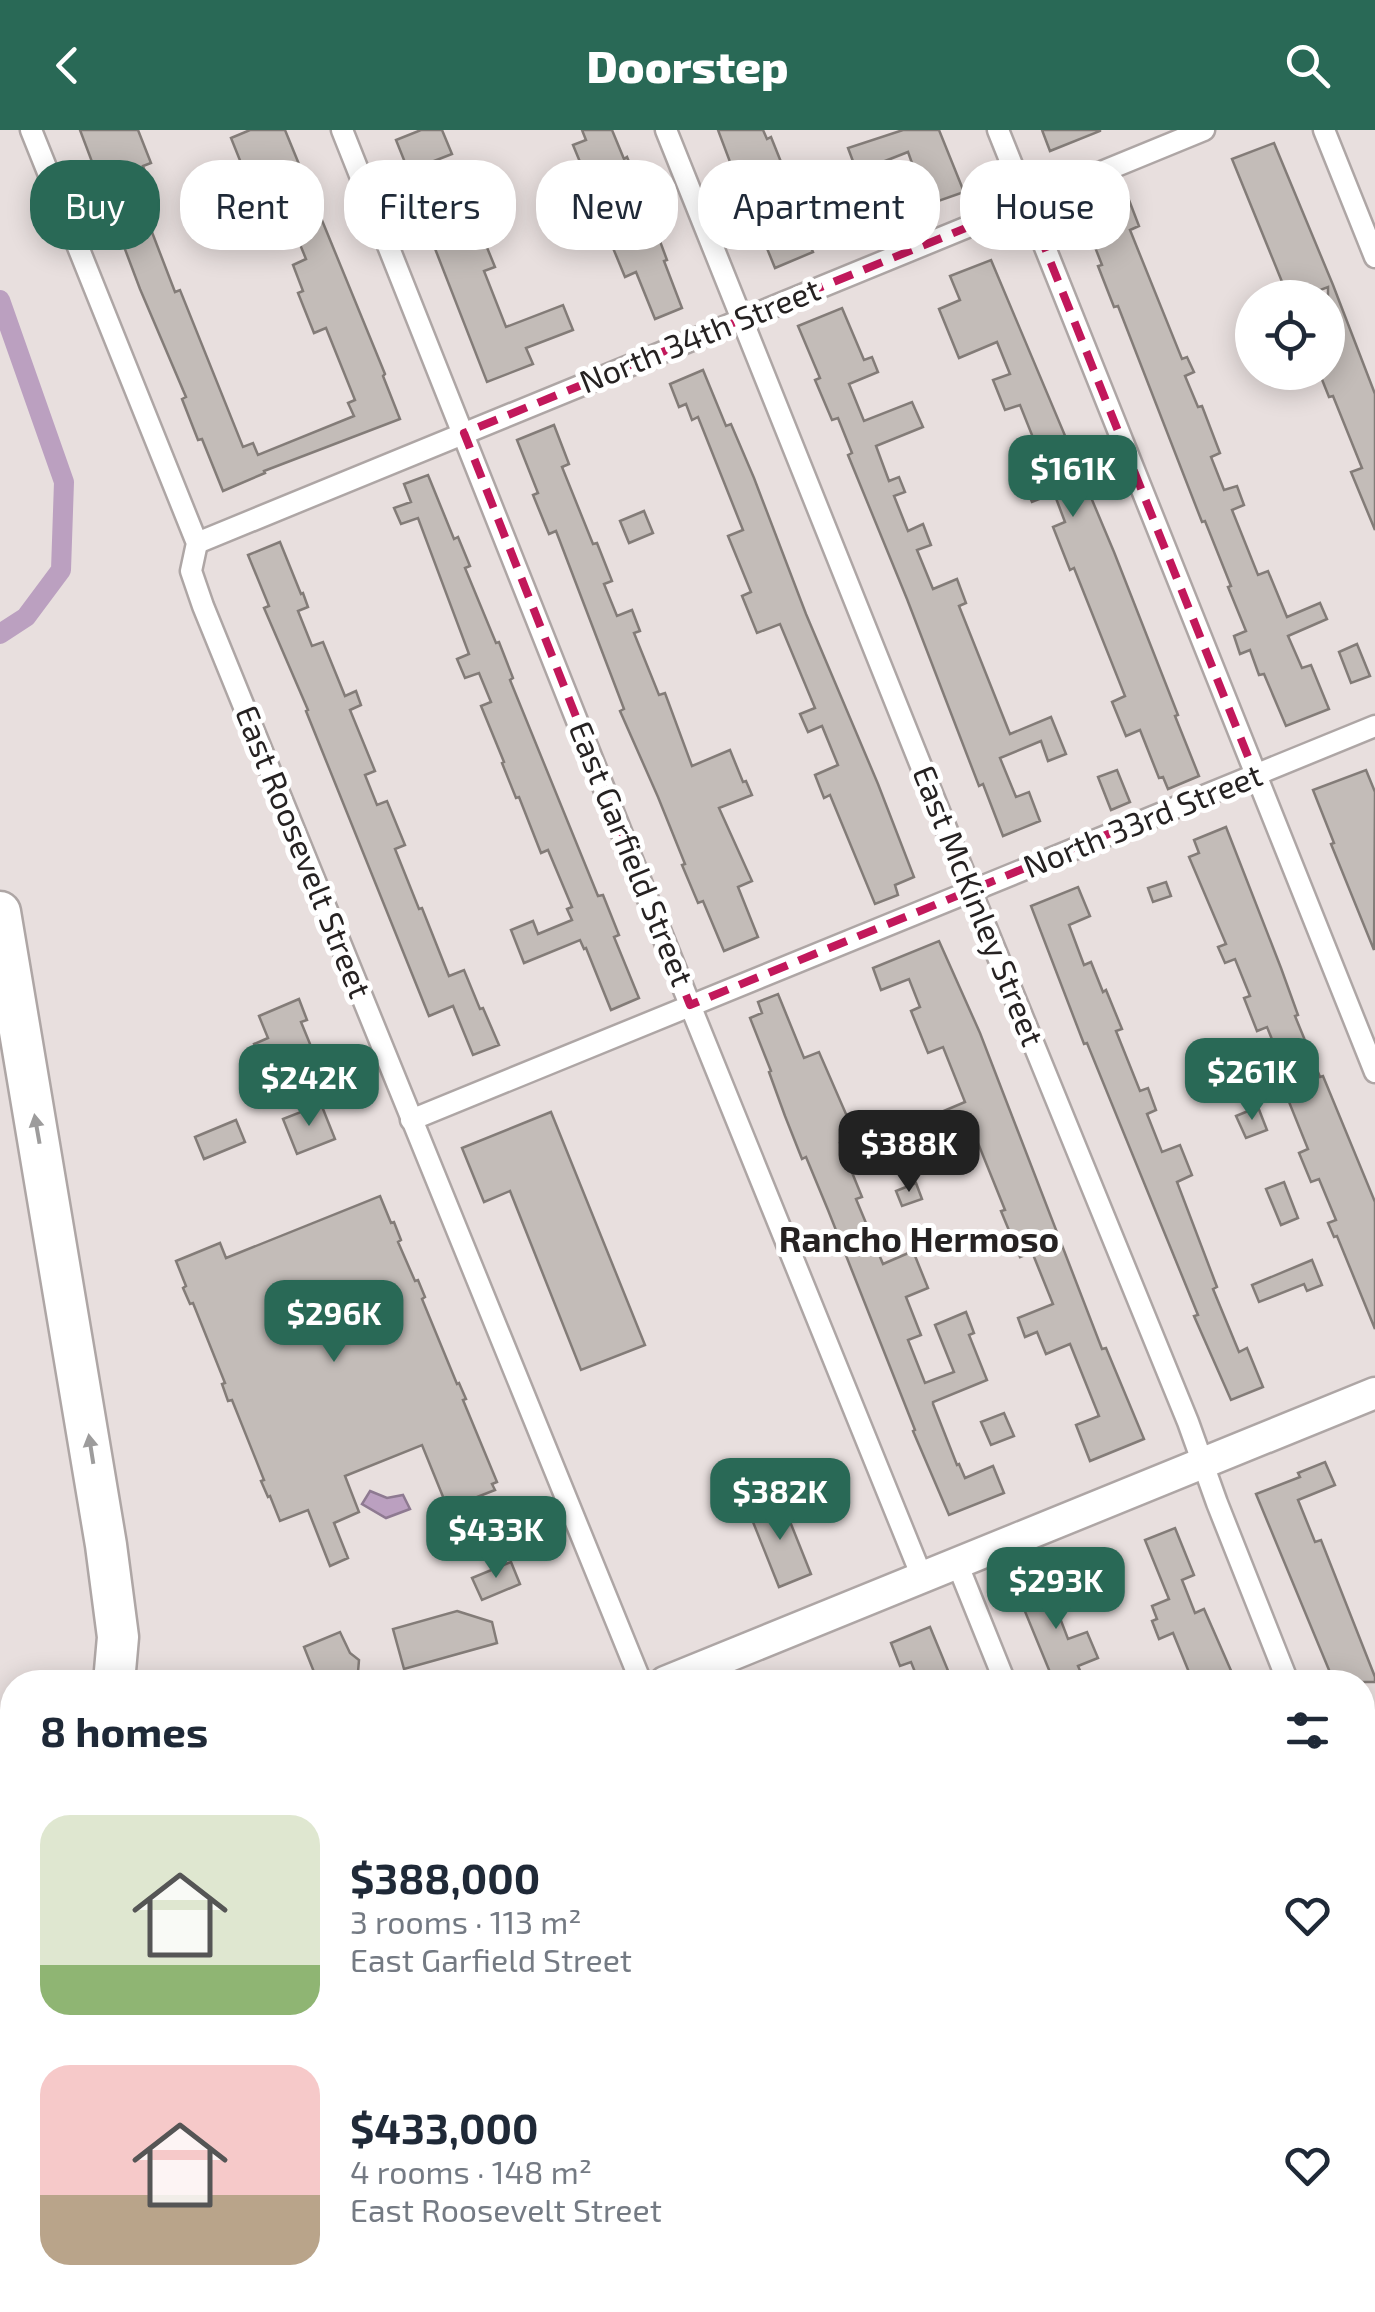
<!DOCTYPE html>
<html lang="en">
<head>
<meta charset="utf-8">
<style>
  :root { --surface:#fff; --page:#f2f2f3; --text:#1f2937; --muted:#747a83; --accent:#296956 }
  body { margin:0; font-family:"Exo 2",sans-serif; background:var(--page); color:var(--text); height:100vh; display:flex; flex-direction:column; font-size:38px; white-space:nowrap }
  * { box-sizing:border-box; margin:0 }
  p { font-size:32px; color:var(--muted) }
  .icon { flex:none; width:55px; height:55px; fill:none; stroke:currentColor; stroke-width:2; stroke-linecap:round; stroke-linejoin:round }
  .map { position:relative; flex:1; overflow:hidden }
  .panel { position:absolute; left:0px; top:1540px; width:1375px; height:642px; display:flex; flex-direction:column; background:var(--surface); border-radius:40px 40px 0 0; box-shadow:0 5px 25px #0003 }
  .panel>* { flex:none }
  .banner { position:absolute; left:30px; top:30px; width:1315px; height:90px; display:flex; gap:20px }
  .controls { position:absolute; left:1235px; top:150px; display:grid; gap:20px }
  .controls a { display:grid; place-items:center; width:110px; height:110px; border-radius:50%; background:var(--surface); box-shadow:0 5px 25px #0003; font-size:50px }
  .price { position:absolute; translate:-50% -85px; padding:0 22px; border-radius:20px; background:var(--accent); color:#fff; font-size:32px; line-height:65px; filter:drop-shadow(0 2px 5px #0008) }
  .price::after { content:''; position:absolute; left:50%; top:60px; width:30px; height:22px; margin-left:-15px; background:inherit; clip-path:polygon(0 0,100% 0,50% 100%) }
  .price.on { background:#222; color:#fff }
  ul { padding:0; list-style:none }
  li { display:flex; align-items:center; gap:30px; height:250px; padding:0 40px }
  li span { display:grid; place-items:center; flex:none; width:280px; height:200px; border-radius:30px; color:#555 }
  li>.icon { margin-inline-start:auto }
  span .icon { width:120px; height:120px; fill:#fffc; stroke-width:1 }
  li b { font-size:42px }
  h2 { display:flex; justify-content:space-between; align-items:center; height:120px; padding:0 40px; font-size:42px }
  .tag { padding:0 35px; border-radius:40px; background:var(--surface); box-shadow:0 5px 25px #0003; font-size:35px; line-height:90px }
  .tag.on { background:var(--accent); color:#fff }
  header { display:flex; justify-content:space-between; align-items:center; height:130px; padding:0 40px; background:var(--accent); color:#fff; font-size:45px; font-weight:800 }
  .map>svg:first-child { display:block }
</style>
</head>
<body>
<header><svg class="icon" aria-label="back" viewBox="0 0 24 24"><path d="M15 5l-7 7 7 7"/></svg>Doorstep<svg class="icon" aria-label="search" viewBox="0 0 24 24"><circle cx="10" cy="10" r="6"/><path d="M15 15l6 6"/></svg></header>
<div class="map">
<svg width="1375" height="2182" viewBox="0 0 1375 2182">
  <rect width="100%" height="100%" fill="#e8dfde"/>
  <path fill="#bba0c0" stroke="#8e7a91" stroke-width="2.5" d="M370 1361 387 1368 403 1365 410 1379 386 1388 362 1374Z"/>
  <g fill="none" stroke-linecap="round" stroke-linejoin="round">
    <path stroke="#bba0c0" stroke-width="20" d="M0 170 64 352 61 440 26 487 0 504"/>
  </g>
  <g fill="#c3bcb8" stroke="#837c78" stroke-width="2.5">
    <path d="M80 0H138L151 33 143 36 154 65 140 71 175 162 180 160 243 317 253 313 258 325 354 286 348 273 355 270 326 198 314 203 298 163 303 161 293 135 306 129 290 90 277 95 257 44 247 48 231 8 250 0H285L385 244 383 246 400 289 264 341 265 343 223 361 202 309 198 310 182 269 186 267 140 159Z"/>
    <path d="M421 0H442L452 24 434 31 453 79 462 76 472 101 479 98 495 137 484 141 506 197 563 175 573 200 526 218 533 234 487 252 434 116 438 115 396 10Z"/>
    <path d="M582 0H612L624 29 627 27 645 71 667 130 664 131 682 178 655 189 636 142 625 147 601 89 580 97 572 77 589 70 579 47 585 44 573 15 586 10Z"/>
    <path d="M718 0H763L767 9 771 7 795 67 791 68 813 122 775 138 753 84 750 85Z"/>
    <path d="M903 0H939L964 62 927 75 908 22 857 42 848 18Z"/>
    <path d="M1042 0H1100V1L1050 21Z"/>
    <path d="M1274 13 1333 155 1375 264V400L1351 342 1362 338 1333 266 1329 267 1319 242H1328V157L1307 165 1303 157 1287 164 1232 29Z"/>
    <path d="M1129 70 1139 96 1130 100 1182 229 1187 227 1194 242 1185 246 1198 277 1202 276 1220 323 1211 327 1224 360 1237 356 1244 375 1232 380 1258 445 1268 441 1287 487 1320 473 1327 489 1288 506 1302 538 1311 535 1329 579 1286 596 1264 544 1259 545 1250 520 1240 524 1234 506 1246 501 1228 457 1231 456 1205 391 1202 392 1118 176 1114 177 1098 136 1102 135 1084 89Z"/>
    <path d="M991 130 1114 422 1178 585 1175 586 1199 646 1168 659 1163 647 1159 648 1140 600 1126 606 1112 572 1125 566 1074 438 1070 440 1053 397 1065 392 1054 363 1032 372 1023 351 1015 330 1038 320 1020 275 1005 280 993 250 1010 244 997 212 959 228 939 179 960 170 950 146Z"/>
    <path d="M842 178 864 230 872 227 878 242 849 254 864 291 912 272 923 297 876 316 889 351 899 347 905 362 894 366 908 401 923 394 931 415 917 420 933 459 957 449 966 473 959 476 1010 604 1051 587 1066 624 1048 631 1041 611 1000 628 1016 667 1029 662 1040 691 1003 706 983 654 979 656 907 469 848 325 852 323 838 288 832 290 815 250 820 248 798 196Z"/>
    <path d="M703 240 726 296 731 294 754 348 806 484 878 654 914 747 895 755 898 765 875 774 830 665 824 668 815 645 838 635 822 596 808 602 800 584 815 578 780 494 757 503 742 466 751 462 728 406 743 400 698 287 692 290 686 274 679 277 670 254Z"/>
    <path d="M554 295 569 334 562 337 593 414 597 413 612 451 604 454 617 486 632 480 640 501 634 503 659 565 665 563 692 636 730 620 743 652 746 651 752 665 719 678 752 751 738 757 758 807 724 821 703 771 698 773 682 735 685 734 658 667 620 581 624 579 556 401 549 404 533 365 538 363 517 310Z"/>
    <path d="M428 345 454 409 458 407 470 436 465 438 496 513 499 512 513 548 510 550 598 766 603 765 619 805 614 807 639 868 611 880 586 818 584 819 580 810 524 833 511 800 533 791 538 804 572 790 567 779 572 777 548 720 541 723 519 667 516 668 502 633 504 632 481 576 491 572 479 543 465 548 457 529 469 524 418 388 401 394 394 378 411 372 404 354Z"/>
    <path d="M644 381 653 403 629 413 620 391Z"/>
    <path d="M280 412 301 464 303 463 308 477 298 481 312 516 323 512 345 566 356 561 361 575 350 580 375 641 365 645 377 675 387 671 405 715 395 719 419 779 422 778 449 846 464 840 480 879 483 878 499 915 473 925 453 876 429 886 306 581 308 580 264 478 269 476 248 425Z"/>
    <path d="M1357 514 1370 546 1351 553 1339 522Z"/>
    <path d="M1117 640 1130 672 1111 680 1098 647Z"/>
    <path d="M1366 640 1375 662 1374 820 1331 714 1334 713 1313 660Z"/>
    <path d="M1226 697 1281 838 1298 885 1295 886 1320 947 1323 946 1375 1072V1199L1337 1106 1334 1107 1328 1093 1336 1090 1319 1049 1311 1052 1299 1023 1308 1019 1285 962 1292 959 1267 897 1257 901 1244 868 1250 866 1235 829 1225 833 1218 817 1226 814 1189 727 1199 723 1194 710Z"/>
    <path d="M1166 752 1171 766 1153 772 1148 758Z"/>
    <path d="M1078 757 1090 786 1069 795 1084 835 1091 832 1103 862 1106 860 1122 899 1116 901 1140 961 1148 958 1156 980 1147 984 1162 1022 1180 1015 1192 1045 1177 1052 1217 1157 1213 1159 1239 1222 1247 1218 1263 1257 1231 1270 1194 1186 1198 1185 1087 913 1084 914 1031 776Z"/>
    <path d="M939 811 980 903 1102 1219 1106 1218 1144 1309 1090 1331 1076 1295 1099 1286 1070 1214 1046 1224 1037 1202 1025 1207 1018 1188 1053 1174 1032 1122 1020 1127 1001 1081 1005 1080 978 1013 955 1022 939 983 965 972 943 917 928 923 911 881 920 877 909 849 881 860 873 838Z"/>
    <path d="M778 864 804 928 819 922 856 1007 840 1013 862 1067 856 1069 883 1134 913 1121 928 1158 906 1167 921 1205 908 1210 925 1253 954 1242 935 1195 966 1182 974 1203 969 1205 987 1250 933 1272V1274L957 1335 959 1334 965 1348 993 1336 1004 1363 949 1385 913 1301 915 1300 828 1080 806 1027 802 1029 785 986 769 942 771 941 750 888 762 883 758 872Z"/>
    <path d="M299 869 307 890 301 892 317 931 268 951 254 914 268 908 259 886Z"/>
    <path d="M321 974 335 1009 297 1024 283 989Z"/>
    <path d="M1258 977 1267 1000 1246 1008 1236 986Z"/>
    <path d="M551 982 645 1215 581 1240 510 1061 484 1072 462 1018Z"/>
    <path d="M236 990 245 1012 204 1029 195 1007Z"/>
    <path d="M1284 1052 1298 1088 1281 1095 1266 1059Z"/>
    <path d="M916 1053 922 1069 902 1076 896 1061Z"/>
    <path d="M380 1066 391 1093 394 1092 401 1110 398 1112 415 1151 418 1150 425 1167 422 1169 457 1254 459 1253 466 1269 463 1270 497 1352 492 1354 495 1360 477 1367 479 1373 462 1380 460 1374 448 1379 422 1315 345 1346 359 1382 334 1393 348 1428 330 1436 308 1380 280 1391 270 1366 268 1367 261 1351 264 1350 232 1270 228 1271 222 1254 225 1253 193 1173 190 1174 183 1158 186 1156 176 1131 220 1113 226 1128Z"/>
    <path d="M1312 1130 1322 1155 1307 1161 1304 1154 1259 1172 1252 1155Z"/>
    <path d="M1004 1283 1014 1306 991 1315 981 1292Z"/>
    <path d="M1325 1332 1335 1355 1298 1370 1315 1412 1321 1410 1375 1547V1552H1334L1256 1364 1300 1347 1298 1343Z"/>
    <path d="M781 1369 811 1444 779 1457 749 1382Z"/>
    <path d="M1175 1398 1194 1445 1182 1450 1195 1483 1204 1479 1236 1552H1193L1173 1503 1159 1509 1152 1491 1157 1489 1152 1476 1169 1469 1145 1410Z"/>
    <path d="M511 1432 520 1454 482 1470 472 1448Z"/>
    <path d="M1058 1445 1068 1470 1055 1475 1068 1509 1087 1502 1098 1528 1078 1536 1085 1552H1054L1017 1462Z"/>
    <path d="M457 1481 492 1492 497 1513 404 1539 393 1499Z"/>
    <path d="M930 1497 949 1543 926 1552H919L911 1532 900 1536 891 1513Z"/>
    <path d="M340 1502 350 1523 359 1530 358 1542 361 1549 351 1552H318L304 1517Z"/>
  </g>
  <g fill="none" stroke-linecap="round" stroke-linejoin="round">
    <g stroke="#aea6a5" stroke-width="25">
      <g id="street">
        <path d="M31 0 197 413 191 441 203 476 641 1552"/>
        <path d="M342 0 690 875 922 1447"/>
        <path d="M666 0 978 778 1188 1292 1217 1373 1288 1552"/>
        <path d="M998 0 1375 942"/>
        <path d="M1324 0 1375 127"/>
        <path d="M197 413 1204 0"/>
        <path d="M411 990 1375 596"/>
        <path d="M957 1433 1005 1552"/>
        <path d="M1362 1740 1375 1771"/>
        <path d="M1362 1923 1375 1918"/>
        <path d="M550 2170 555 2182"/>
        <path d="M1251 2170 1256 2182"/>
        <path d="M254 2182 264 2170"/>
        <path d="M725 2182 754 2170"/>
      </g>
    </g>
    <g stroke="#aea6a5" stroke-width="35">
      <g id="secondary">
        <path d="M665 1552 1375 1263"/>
        <path d="M889 2170 893 2182"/>
      </g>
    </g>
    <g stroke="#aea6a5" stroke-width="45">
      <g id="highway">
        <path d="M0 782 106 1415 118 1507 114 1552"/>
        <path d="M0 1782 12 1768"/>
        <path d="M0 1832H10"/>
        <path d="M0 1881 12 2115"/>
        <path d="M15 2170 17 2182"/>
        <path d="M132 2170V2182"/>
      </g>
    </g>
    <use href="#street" stroke="#fff" stroke-width="20"/>
    <use href="#secondary" stroke="#fff" stroke-width="30"/>
    <use href="#highway" stroke="#fff" stroke-width="40"/>
  </g>
  <defs><path id="oneway-solid" d="M-6-.8H1V-3.2L6.5 0L1 3.2V.8H-6Z" transform="scale(2.5)"/></defs>
  <g fill="#9d9c9c">
    <use href="#oneway-solid" transform="translate(37 999) rotate(-100)"/>
    <use href="#oneway-solid" transform="translate(91 1319) rotate(-99)"/>
  </g>
  <path fill="none" stroke="#c2185b" stroke-width="8" stroke-dasharray="20 12" stroke-linejoin="round" d="M1027 73 1255 644 690 875 464 303Z"/>
  <g text-anchor="middle" stroke-width="10" stroke-linejoin="round" paint-order="stroke">
    <g font-size="32" fill="#262222" stroke="#fff">
      <text transform="translate(700 206) rotate(-22)" y="11">North 34th Street</text>
      <text transform="translate(1143 691) rotate(-22)" y="11">North 33rd Street</text>
      <text transform="translate(303 722) rotate(68)" y="11">East Roosevelt Street</text>
      <text transform="translate(631 724) rotate(68)" y="11">East Garfield Street</text>
      <text transform="translate(978 776) rotate(68)" y="11">East McKinley Street</text>
    </g>
    <g font-size="35" font-weight="bold" fill="#262222" stroke="#fff">
      <text x="919" y="1122">Rancho Hermoso</text>
    </g>
  </g>
</svg>
<div class="controls">
<a><svg class="icon" aria-label="locate" viewBox="0 0 24 24"><circle cx="12" cy="12" r="6"/><path d="M12 2v4M12 18v4M2 12h4M18 12h4"/></svg></a>
</div>
<b class="price" style="left:1073px;top:390px">$161K</b>
<b class="price" style="left:1252px;top:993px">$261K</b>
<b class="price" style="left:309px;top:999px">$242K</b>
<b class="price on" style="left:909px;top:1065px">$388K</b>
<b class="price" style="left:334px;top:1235px">$296K</b>
<b class="price" style="left:780px;top:1413px">$382K</b>
<b class="price" style="left:496px;top:1451px">$433K</b>
<b class="price" style="left:1056px;top:1502px">$293K</b>
<div class="banner">
<a class="tag on">Buy</a>
<a class="tag">Rent</a>
<a class="tag">Filters</a>
<a class="tag">New</a>
<a class="tag">Apartment</a>
<a class="tag">House</a>
</div>
<section class="panel">
<h2>8 homes<svg class="icon" aria-label="filters" viewBox="0 0 24 24"><path d="M4 7h16M4 17h16"/><circle cx="9" cy="7" r="2"/><circle cx="15" cy="17" r="2"/></svg></h2>
<ul>
<li><span style="background:linear-gradient(#dfe7d0 75%,#8fb573 0)"><svg class="icon" aria-label="home" viewBox="0 0 24 24"><path d="M3 11l9-7 9 7M6 9v11h12V9"/></svg></span><div><b>$388,000</b><p>3 rooms · 113 m²</p><p>East Garfield Street</p></div><svg class="icon" aria-label="heart" viewBox="0 0 24 24"><path d="M12 20l-8-8c-3-5 5-10 8-4 3-6 11-1 8 4z"/></svg></li>
<li><span style="background:linear-gradient(#f6c9c9 65%,#b9a48a 0)"><svg class="icon" aria-label="home" viewBox="0 0 24 24"><path d="M3 11l9-7 9 7M6 9v11h12V9"/></svg></span><div><b>$433,000</b><p>4 rooms · 148 m²</p><p>East Roosevelt Street</p></div><svg class="icon" aria-label="heart" viewBox="0 0 24 24"><path d="M12 20l-8-8c-3-5 5-10 8-4 3-6 11-1 8 4z"/></svg></li>
</ul>
</section>
</div>
</body>
</html>
